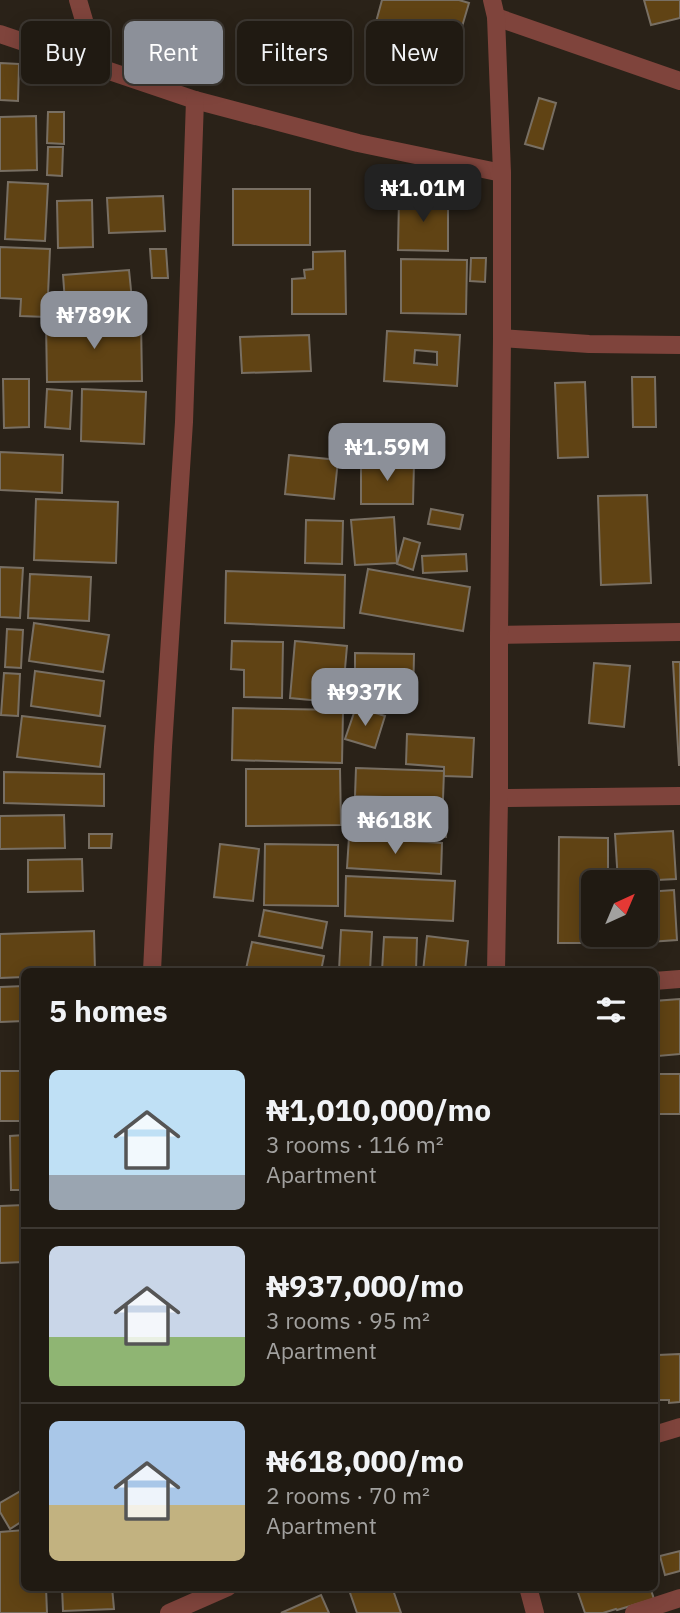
<!DOCTYPE html>
<html lang="en">
<head>
<meta charset="utf-8">
<style>
  :root { --surface:#201a12; --page:#28231b; --text:#f1f3f6; --muted:#a2a19f; --line:#3d3832; --accent:#8c9099 }
  body { margin:0; font-family:"IBM Plex Sans",sans-serif; background:var(--page); color:var(--text); height:100vh; display:flex; flex-direction:column; font-size:26px; white-space:nowrap }
  * { box-sizing:border-box; margin:0 }
  p { font-size:23px; color:var(--muted) }
  .icon { flex:none; width:38px; height:38px; fill:none; stroke:currentColor; stroke-width:2; stroke-linecap:round; stroke-linejoin:round }
  .map { position:relative; flex:1; overflow:hidden }
  .panel { position:absolute; left:21px; top:968px; width:637px; height:623px; display:flex; flex-direction:column; background:var(--surface); border-radius:10px; box-shadow:0 4px 18px #0003,0 0 0 2px var(--line) }
  .panel>* { flex:none }
  .banner { position:absolute; left:21px; top:21px; width:639px; height:63px; display:flex; gap:14px }
  .needle { width:46px; rotate:44deg }
  .tools { position:absolute; left:581px; top:870px; display:grid; gap:14px }
  .tools a { display:grid; place-items:center; width:77px; height:77px; border-radius:10px; background:var(--surface); box-shadow:0 4px 18px #0003,0 0 0 2px var(--line); font-size:35px }
  .price { position:absolute; translate:-50% -60px; padding:0 16px; border-radius:14px; background:var(--accent); color:#fff; font-size:23px; line-height:46px; filter:drop-shadow(0 2px 4px #0008) }
  .price::after { content:''; position:absolute; left:50%; top:42px; width:21px; height:16px; margin-left:-10px; background:inherit; clip-path:polygon(0 0,100% 0,50% 100%) }
  .price.active { background:#222; color:#fff }
  ul { padding:0; list-style:none }
  li { display:flex; align-items:center; gap:21px; height:175px; padding:0 28px }
  li+li { border-top:2px solid var(--line) }
  li span { display:grid; place-items:center; flex:none; width:196px; height:140px; border-radius:10px; color:#555 }
  li>.icon { margin-inline-start:auto }
  span .icon { width:84px; height:84px; fill:#fffc; stroke-width:1 }
  li b { font-size:30px }
  h2 { display:flex; justify-content:space-between; align-items:center; height:84px; padding:0 28px; font-size:30px }
  .pill { padding:0 24px; border-radius:10px; background:var(--surface); box-shadow:0 4px 18px #0003,0 0 0 2px var(--line); font-size:24px; line-height:63px }
  .pill.active { background:var(--accent); color:#fff }
  .map>svg:first-child { display:block }
</style>
</head>
<body>
<div class="map">
<svg width="680" height="1613" viewBox="0 0 680 1613">
  <rect width="100%" height="100%" fill="#2a2218"/>
  <g fill="#604314" stroke="#786f63" stroke-width="2" fill-rule="evenodd">
    <path d="M382 0H459L469 3 456 47 376 22Z"/>
    <path d="M644 0H680V18L651 25Z"/>
    <path d="M0 63 19 64 18 101 0 100Z"/>
    <path d="M539 98 556 103 543 149 525 144Z"/>
    <path d="M48 112H64V144L47 143Z"/>
    <path d="M36 116 37 170 0 171V117Z"/>
    <path d="M48 147H63L62 176 47 175Z"/>
    <path d="M8 182 48 184 45 241 5 239Z"/>
    <rect x="233" y="189" width="77" height="56"/>
    <path d="M163 196 165 231 109 233 107 198Z"/>
    <path d="M399 197H448V251L398 250Z"/>
    <path d="M92 200 93 247 58 248 57 201Z"/>
    <path d="M0 247 50 249 47 317 20 316 21 299 0 298Z"/>
    <path d="M150 249H166L168 278H152Z"/>
    <path d="M345 251 346 314H292V279L305 278 304 270 313 269V252Z"/>
    <path d="M471 258H486L485 282 470 281Z"/>
    <path d="M401 259 467 260 466 314 401 313Z"/>
    <path d="M129 270 133 310 66 315 63 275Z"/>
    <path d="M141 321 142 381 47 382 46 322Z"/>
    <path d="M387 331 460 335 457 386 384 381ZM415 350 437 352V365L414 363Z"/>
    <path d="M309 335 311 371 242 373 240 337Z"/>
    <path d="M632 377H655L656 427H633Z"/>
    <path d="M3 379H29V427L4 428Z"/>
    <path d="M585 382 588 457 558 458 555 383Z"/>
    <path d="M47 389 72 391 70 429 45 427Z"/>
    <path d="M82 389 146 392 144 444 81 441Z"/>
    <path d="M0 452 63 455 62 493 0 490Z"/>
    <path d="M289 455 338 460 334 499 285 494Z"/>
    <path d="M361 462 414 463 413 504H361Z"/>
    <path d="M647 495 651 583 601 585 598 496Z"/>
    <path d="M36 499 118 502 116 563 34 560Z"/>
    <path d="M431 509 463 515 460 529 428 524Z"/>
    <path d="M394 517 397 563 355 565 351 520Z"/>
    <path d="M306 520 343 521 342 564 305 563Z"/>
    <path d="M404 538 420 543 413 570 397 564Z"/>
    <path d="M466 554 467 571 423 573 422 556Z"/>
    <path d="M0 567 23 568 20 618 0 617Z"/>
    <path d="M368 569 470 587 463 631 360 613Z"/>
    <path d="M226 571 345 575 344 628 225 623Z"/>
    <path d="M30 574 91 577 89 621 28 618Z"/>
    <path d="M34 623 109 635 103 672 29 661Z"/>
    <path d="M7 629 23 630 21 668 5 667Z"/>
    <path d="M232 641 283 642 282 698 244 697V670L231 669Z"/>
    <path d="M295 641 347 646 342 703 290 698Z"/>
    <path d="M355 653 414 654 413 703 355 702Z"/>
    <path d="M673 662H680V765H679Z"/>
    <path d="M594 663 630 666 624 727 589 723Z"/>
    <path d="M35 671 104 681 100 716 31 706Z"/>
    <path d="M4 673 20 674 18 716 1 715Z"/>
    <path d="M356 707 385 716 375 748 345 739Z"/>
    <path d="M233 708 343 710 342 763 232 760Z"/>
    <path d="M22 716 105 726 100 767 17 757Z"/>
    <path d="M407 734 474 738 472 777 444 776V767L406 764Z"/>
    <path d="M356 768 444 771 443 799 355 796Z"/>
    <path d="M246 769H340L341 825 246 826Z"/>
    <path d="M4 772 104 774V806L4 803Z"/>
    <path d="M349 805 365 807 364 830 348 829Z"/>
    <path d="M372 805 447 810 446 837 370 832Z"/>
    <path d="M64 815 65 848 0 849V816Z"/>
    <path d="M673 831 676 879 618 882 615 834Z"/>
    <path d="M89 834H112L111 848H89Z"/>
    <path d="M349 837 442 843 441 874 347 868Z"/>
    <path d="M559 837 608 838V882H593V934H607V943H558Z"/>
    <path d="M220 844 259 849 253 901 214 897Z"/>
    <path d="M265 844 338 845V906L264 905Z"/>
    <path d="M82 859 83 891 28 892V860Z"/>
    <path d="M346 876 455 881 453 921 345 916Z"/>
    <path d="M674 890 677 940 620 944V934H646V892Z"/>
    <path d="M264 910 327 922 322 948 259 936Z"/>
    <path d="M341 930 372 932 370 971H339Z"/>
    <path d="M94 931 95 971H24V977L0 978V934Z"/>
    <path d="M427 936 468 941 465 971H423Z"/>
    <path d="M384 937 417 938 416 971H382Z"/>
    <path d="M252 942 324 956 321 971H256L246 969Z"/>
    <path d="M24 986V1021L0 1022V987Z"/>
    <path d="M680 999V1054L658 1056 654 1001Z"/>
    <rect x="0" y="1071" width="24" height="50"/>
    <rect x="654" y="1074" width="26" height="40"/>
    <path d="M24 1135V1190H11L10 1136Z"/>
    <path d="M24 1205V1262L0 1263V1206Z"/>
    <path d="M680 1354V1402L669 1403V1400H659L658 1355Z"/>
    <path d="M24 1489V1520L10 1529 0 1512V1503Z"/>
    <path d="M24 1530V1587H46L47 1613H0V1532Z"/>
    <path d="M680 1551V1571L665 1575 660 1556Z"/>
    <path d="M62 1587H112L114 1609 63 1611Z"/>
    <path d="M348 1587H392L401 1613H357Z"/>
    <path d="M576 1587H650L654 1599 617 1610 616 1609 603 1613H585Z"/>
    <path d="M321 1595 329 1613H281Z"/>
  </g>
  <g fill="none" stroke-linecap="round" stroke-linejoin="round">
    <g stroke="#7f443c" stroke-width="18">
      <path d="M78 0 98 68"/>
      <path d="M496 17 680 81"/>
      <path d="M0 34 195 100 358 143 502 173"/>
      <path d="M502 338 589 344 680 345"/>
      <path d="M499 635 680 632"/>
      <path d="M499 798 680 796"/>
      <path d="M152 971 163 747 184 422 195 100"/>
      <path d="M654 981 680 979"/>
      <path d="M654 1435 680 1427"/>
      <path d="M169 1613 228 1587"/>
      <path d="M634 1613 680 1598"/>
    </g>
    <g stroke="#7f443c" stroke-width="18">
      <path d="M492 0 496 17 502 173V338L499 635V798L496 971"/>
      <path d="M528 1587 535 1613"/>
    </g>
  </g>
</svg>
<div class="tools">
<a><svg class="needle" viewBox="-14 -14 28 28"><path d="M0-13l5 13h-10z" fill="#e53935"/><path d="M0 13l5-13h-10z" fill="#a2a19f"/></svg></a>
</div>
<b class="price active" style="left:423px;top:224px">₦1.01M</b>
<b class="price" style="left:94px;top:351px">₦789K</b>
<b class="price" style="left:387px;top:483px">₦1.59M</b>
<b class="price" style="left:365px;top:728px">₦937K</b>
<b class="price" style="left:395px;top:856px">₦618K</b>
<div class="banner">
<a class="pill">Buy</a>
<a class="pill active">Rent</a>
<a class="pill">Filters</a>
<a class="pill">New</a>
</div>
<section class="panel">
<h2>5 homes<svg class="icon" aria-label="filters" viewBox="0 0 24 24"><path d="M4 7h16M4 17h16"/><circle cx="9" cy="7" r="2"/><circle cx="15" cy="17" r="2"/></svg></h2>
<ul>
<li><span style="background:linear-gradient(#bfe0f5 75%,#9aa5b1 0)"><svg class="icon" aria-label="home" viewBox="0 0 24 24"><path d="M3 11l9-7 9 7M6 9v11h12V9"/></svg></span><div><b>₦1,010,000/mo</b><p>3 rooms · 116 m²</p><p>Apartment</p></div></li>
<li><span style="background:linear-gradient(#c9d6e8 65%,#8fb573 0)"><svg class="icon" aria-label="home" viewBox="0 0 24 24"><path d="M3 11l9-7 9 7M6 9v11h12V9"/></svg></span><div><b>₦937,000/mo</b><p>3 rooms · 95 m²</p><p>Apartment</p></div></li>
<li><span style="background:linear-gradient(#a9c7e8 60%,#c2b280 0)"><svg class="icon" aria-label="home" viewBox="0 0 24 24"><path d="M3 11l9-7 9 7M6 9v11h12V9"/></svg></span><div><b>₦618,000/mo</b><p>2 rooms · 70 m²</p><p>Apartment</p></div></li>
</ul>
</section>
</div>
</body>
</html>
